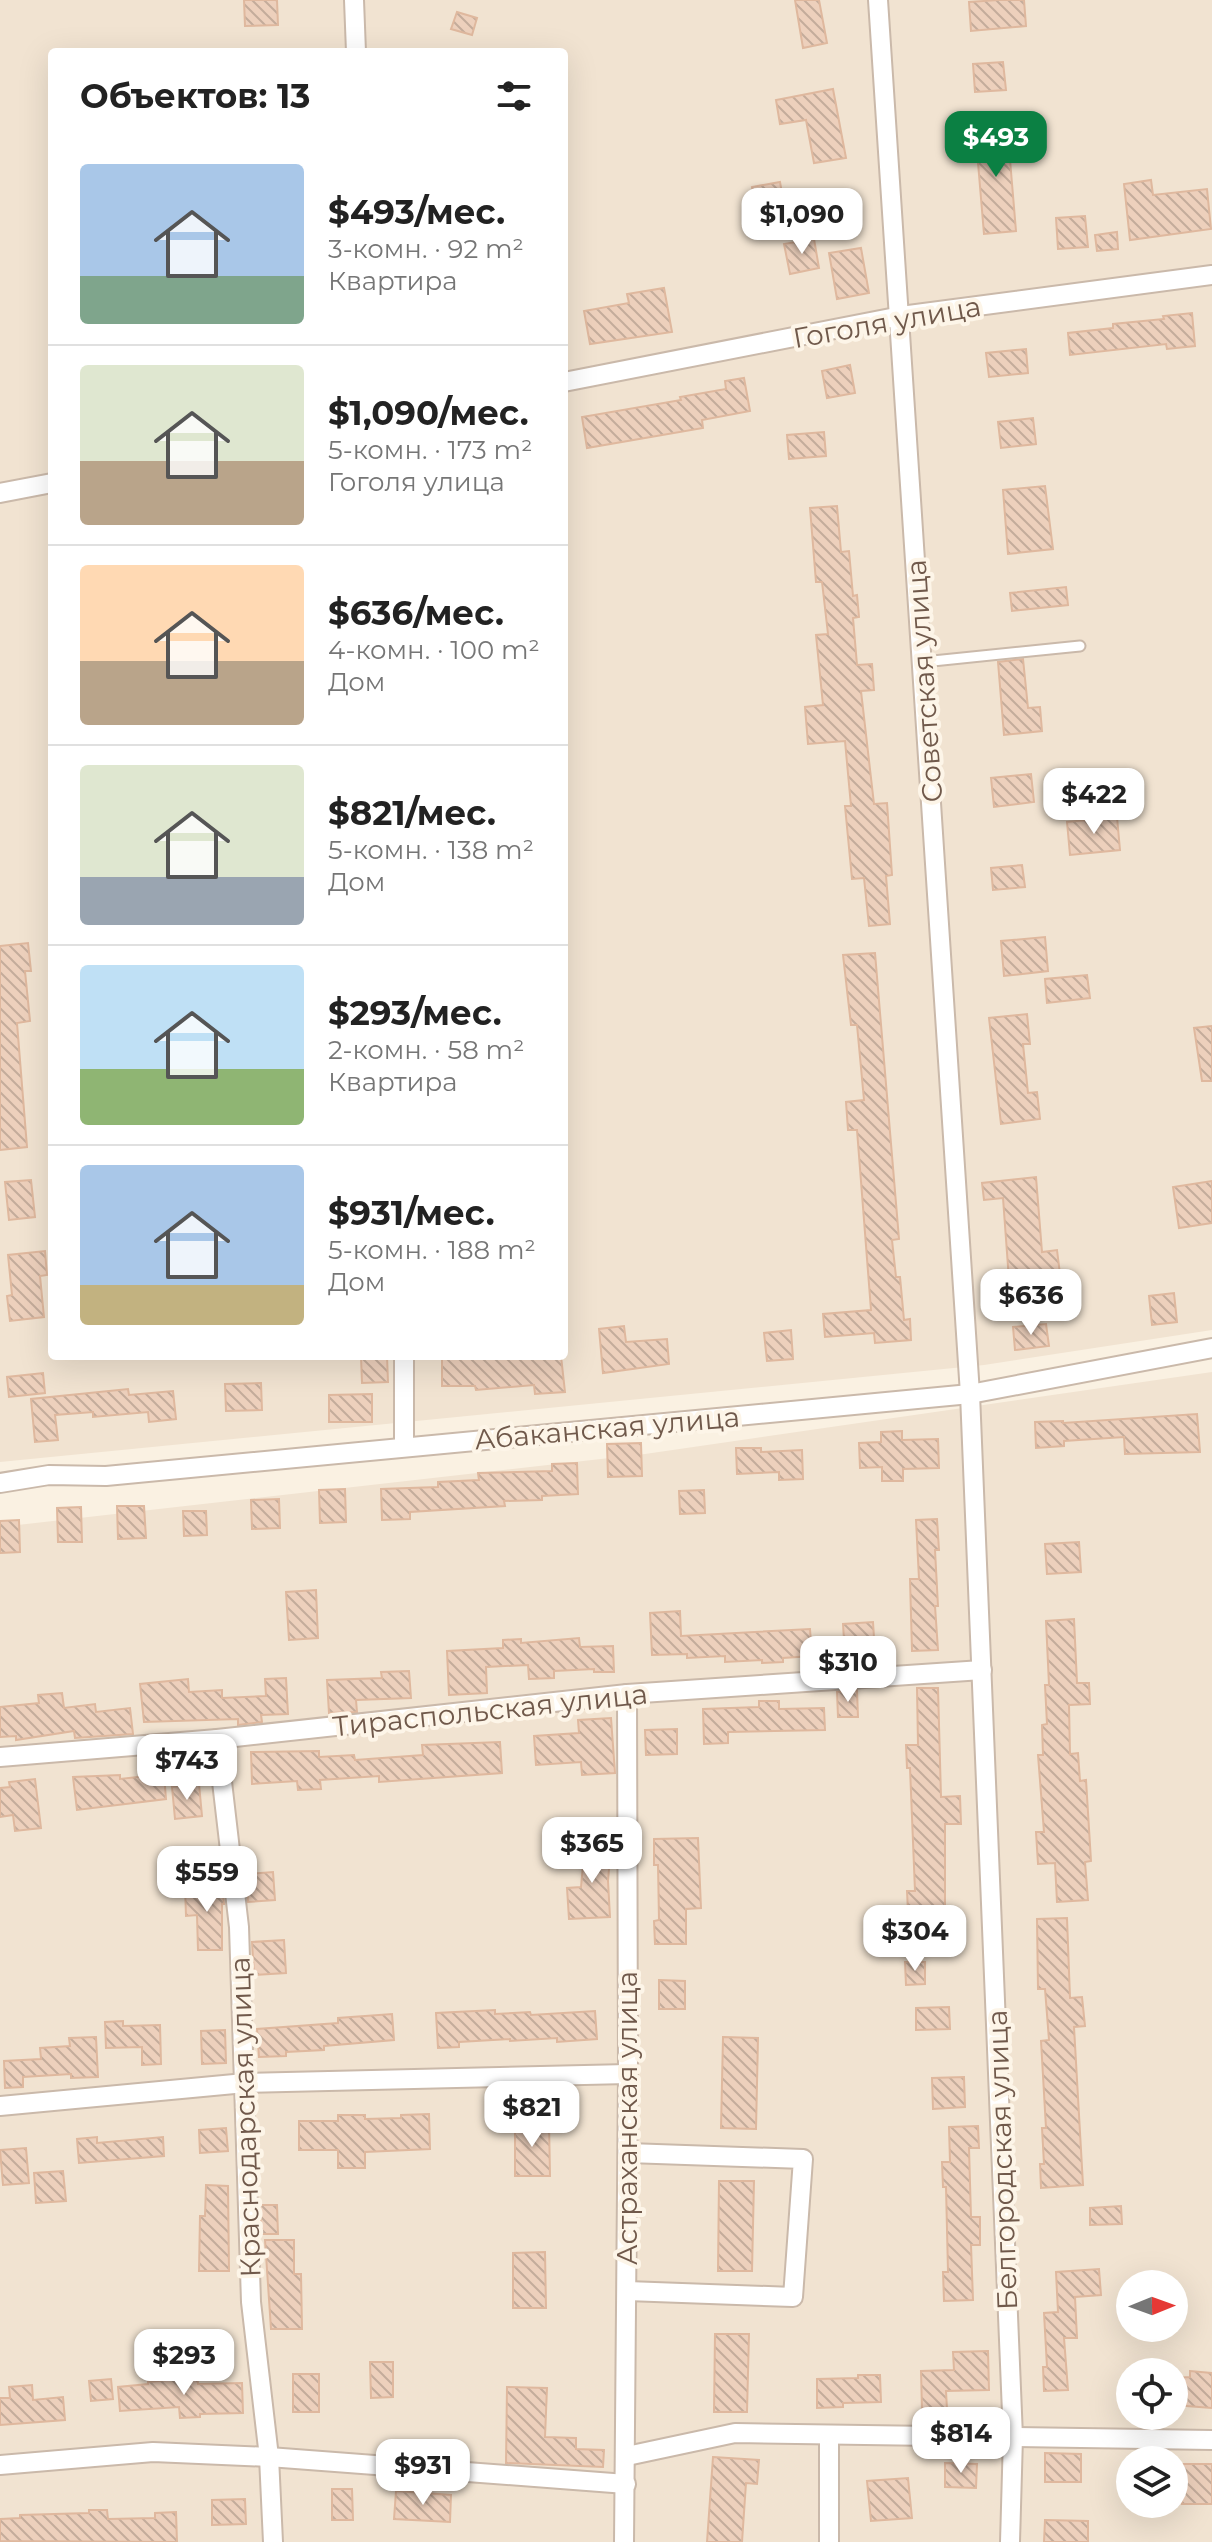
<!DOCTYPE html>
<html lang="ru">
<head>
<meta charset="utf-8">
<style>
  :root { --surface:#fff; --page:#f2f2f2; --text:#222; --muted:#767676; --line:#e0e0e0; --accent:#0b8043 }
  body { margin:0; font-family:Montserrat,sans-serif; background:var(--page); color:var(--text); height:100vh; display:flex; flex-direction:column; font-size:30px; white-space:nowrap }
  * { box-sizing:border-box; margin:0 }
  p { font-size:26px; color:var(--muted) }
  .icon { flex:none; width:44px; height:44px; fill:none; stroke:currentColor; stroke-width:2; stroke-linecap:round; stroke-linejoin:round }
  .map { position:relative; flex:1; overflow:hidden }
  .details { position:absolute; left:48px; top:48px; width:520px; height:1312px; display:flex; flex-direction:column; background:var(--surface); border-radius:8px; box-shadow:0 8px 32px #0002 }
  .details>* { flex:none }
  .needle { width:52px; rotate:89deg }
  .tools { position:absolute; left:1116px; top:2270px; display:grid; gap:16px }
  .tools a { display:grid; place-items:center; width:72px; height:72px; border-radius:50%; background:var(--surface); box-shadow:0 8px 32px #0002; font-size:40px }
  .price { position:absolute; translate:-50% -68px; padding:0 18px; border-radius:16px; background:#fff; color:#222; font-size:26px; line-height:52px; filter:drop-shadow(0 2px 4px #0008) }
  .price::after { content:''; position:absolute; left:50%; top:48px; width:24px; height:18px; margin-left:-12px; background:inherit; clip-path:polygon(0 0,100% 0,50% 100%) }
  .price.selected { background:var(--accent); color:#fff }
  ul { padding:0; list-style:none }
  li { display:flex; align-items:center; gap:24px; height:200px; padding:0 32px }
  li+li { border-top:2px solid var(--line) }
  li span { display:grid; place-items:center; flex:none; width:224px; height:160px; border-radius:8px; color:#555 }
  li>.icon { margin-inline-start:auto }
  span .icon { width:96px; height:96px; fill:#fffc; stroke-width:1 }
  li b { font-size:34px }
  h2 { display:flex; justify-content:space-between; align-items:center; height:96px; padding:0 32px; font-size:34px }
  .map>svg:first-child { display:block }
</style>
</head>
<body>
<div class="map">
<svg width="1212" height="2542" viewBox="0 0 1212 2542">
  <defs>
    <pattern id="building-back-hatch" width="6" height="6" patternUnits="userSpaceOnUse" patternTransform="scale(2)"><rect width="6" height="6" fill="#edd0bc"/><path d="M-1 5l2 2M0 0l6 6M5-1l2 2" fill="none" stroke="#c4ac9b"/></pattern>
  </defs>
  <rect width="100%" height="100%" fill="#faf1e2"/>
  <g fill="#f1e3d1" fill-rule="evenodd">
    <path d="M0 0H1212V1330L984 1365 0 1462ZM52 52H564V1356H52Z"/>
    <path d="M1212 1372V2542H0V1527L645 1454ZM1130 2284H1174V2328H1130ZM1130 2372H1174V2416H1130ZM1130 2460H1174V2504H1130Z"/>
  </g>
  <g fill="url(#building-back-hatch)" stroke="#dfb89e" stroke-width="2">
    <path d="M244 0H277L278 25 245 26Z"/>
    <path d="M795 0H819L827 43 803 48Z"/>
    <path d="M998 0H1024L1026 26 971 31 969 2Z"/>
    <path d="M457 12 477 18 472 35 451 29Z"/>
    <path d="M1003 62 1006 90 975 92 973 64Z"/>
    <path d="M833 89 846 158 814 163 806 120 780 124 776 100Z"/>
    <path d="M1007 124 1016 231 984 234 975 127Z"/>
    <path d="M1151 180 1153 195 1207 189 1211 229 1130 240 1124 184Z"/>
    <path d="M780 182 783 199 755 204 752 187Z"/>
    <path d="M1085 216 1088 247 1058 249 1056 218Z"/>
    <path d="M1117 232 1118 249 1097 251 1095 235Z"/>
    <path d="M814 239 819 268 790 274 784 244Z"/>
    <path d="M861 248 869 293 837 299 829 253Z"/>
    <path d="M664 288 672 332 590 344 584 311 629 303 627 294Z"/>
    <path d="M1192 313 1195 346 1167 349 1166 344 1070 355 1068 333 1113 328V324L1164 319 1163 316Z"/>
    <path d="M1026 349 1028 373 989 377 986 353Z"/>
    <path d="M850 365 855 393 827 398 822 371Z"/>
    <path d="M744 378 750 411 702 420 703 428 587 448 582 417 681 400 680 397 726 389 725 381Z"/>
    <path d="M1033 418 1036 444 1001 448 998 422Z"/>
    <path d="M824 432 826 456 789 459 787 435Z"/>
    <path d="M1045 486 1053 549 1008 554 1003 490Z"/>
    <path d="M837 506 841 552 849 551 853 596 857 595 859 617 853 618 857 665 872 664 874 690 861 691 874 804 887 803 892 875 886 876 890 924 869 926 864 878 852 879 845 806H851L845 741 808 744 805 707 823 705 816 635 828 634 822 582H816L810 508Z"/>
    <path d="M1066 587 1068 605 1012 611 1010 593Z"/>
    <path d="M1023 659 1028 708 1040 707 1042 731 1004 735 998 662Z"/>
    <path d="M1031 774 1034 802 994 807 991 778Z"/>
    <path d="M1117 817 1120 850 1070 855 1067 822Z"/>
    <path d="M1022 865 1025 887 993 890 991 868Z"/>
    <path d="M1045 937 1048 971 1004 976 1001 941Z"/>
    <path d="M28 943 31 971H25L30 1021 17 1023 27 1147 0 1150V946Z"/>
    <path d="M875 953 899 1239 892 1240 896 1277H900L904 1320 910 1319 911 1340 875 1343 874 1333 825 1337 823 1314 871 1310 857 1130H848L846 1102 864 1100 857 1025H851L843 955Z"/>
    <path d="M1087 975 1090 998 1047 1003 1045 979Z"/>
    <path d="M1027 1014 1030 1044H1023L1028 1093 1037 1092 1040 1119 1001 1124 989 1018Z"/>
    <path d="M1212 1026V1081H1202L1194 1028Z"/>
    <path d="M1036 1177 1042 1252 1057 1250 1060 1274 1009 1280 1003 1198 984 1200 982 1183Z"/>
    <path d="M31 1180 35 1217 9 1220 5 1182Z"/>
    <path d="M1212 1181V1223L1179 1228 1173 1187Z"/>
    <path d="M45 1251 47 1275 40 1276 44 1317 10 1321 7 1296 12 1295 8 1255Z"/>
    <path d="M1174 1293 1177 1322 1152 1325 1149 1296Z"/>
    <path d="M1046 1324 1049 1346 1015 1350 1013 1327Z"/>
    <path d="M624 1326 626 1342 667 1339 669 1364 603 1373 599 1329Z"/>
    <path d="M791 1330 793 1359 767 1361 764 1333Z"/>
    <path d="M387 1356 388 1382 362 1383 361 1357Z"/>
    <path d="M442 1356H561L565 1392 535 1394 534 1385 476 1390 475 1386H442Z"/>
    <path d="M43 1373 45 1393 9 1397 7 1377Z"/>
    <path d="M261 1383 262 1410 226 1411 225 1384Z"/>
    <path d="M128 1389 129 1395 173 1391 176 1419 149 1422 148 1412 93 1417V1412L55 1415 58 1440 35 1442 31 1399Z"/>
    <path d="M372 1394V1422H329V1395Z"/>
    <path d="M1197 1414 1200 1452 1125 1454 1124 1437 1064 1441V1446L1036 1448 1035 1422 1063 1421V1423Z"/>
    <path d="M902 1431V1440L938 1439 939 1468 903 1469V1481H882V1467L860 1468 859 1443 881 1442V1432Z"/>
    <path d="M641 1443 642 1476 608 1477 607 1444Z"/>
    <path d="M736 1448H761V1452L802 1450 803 1479 779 1480V1472L737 1474Z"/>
    <path d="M577 1463 578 1494 542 1496V1500L504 1501 505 1506 410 1512V1519L382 1520 381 1489 438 1487V1482L479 1480 478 1473 552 1471V1464Z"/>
    <path d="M345 1489 346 1522 320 1523 319 1490Z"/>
    <path d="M704 1490 705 1513 680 1514 679 1491Z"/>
    <path d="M279 1499 280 1528 252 1529 251 1500Z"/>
    <path d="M117 1506H144L146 1538 118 1539Z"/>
    <path d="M81 1507 82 1542H58L57 1508Z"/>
    <path d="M183 1511H206L207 1535 184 1536Z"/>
    <path d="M937 1519 939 1550H935L938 1606H935L938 1650 912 1651 910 1579H919L916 1520Z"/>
    <path d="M19 1520 20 1552 0 1553V1521Z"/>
    <path d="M1079 1542 1081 1572 1047 1574 1045 1544Z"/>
    <path d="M316 1590 318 1638 289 1640 286 1592Z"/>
    <path d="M680 1611 681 1636 810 1629 812 1656 783 1658V1662L762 1663V1660L725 1662V1656L687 1658V1654L652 1655 650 1613Z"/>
    <path d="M1074 1619 1077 1683H1089L1090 1704 1069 1705 1070 1754 1078 1753 1080 1781 1086 1780 1091 1861 1085 1862 1088 1900 1057 1902 1055 1863 1038 1864 1036 1832H1044L1038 1755H1043L1042 1725 1047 1724 1045 1685H1049L1046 1621Z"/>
    <path d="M873 1622 875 1654 845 1656 843 1624Z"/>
    <path d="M579 1638 580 1647 613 1646 614 1672H594V1669L554 1671V1678L529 1679 528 1665 486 1667 487 1693 449 1695 447 1651 503 1648V1640L521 1639V1643Z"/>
    <path d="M409 1671 411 1698 356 1700 357 1712 329 1713 327 1680 382 1678 381 1672Z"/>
    <path d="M286 1678 288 1714 261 1715 262 1722 238 1725V1719L144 1722 140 1684 188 1679 189 1692 222 1690V1698L266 1696 265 1679Z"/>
    <path d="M917 1688H938L941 1797 960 1796 961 1824H945V1912H908L907 1891H915L910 1768H907L906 1745H918Z"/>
    <path d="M857 1690 858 1717H838L837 1692Z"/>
    <path d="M62 1693 64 1708 95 1704 96 1712 130 1708 133 1734 75 1738 74 1731 16 1740V1736L0 1737V1707L39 1703 38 1695Z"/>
    <path d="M759 1701H779V1709L824 1708 825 1730 728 1732V1743L704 1744 703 1709 759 1707Z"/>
    <path d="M611 1718 615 1773 582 1775 581 1762 536 1765 534 1736 579 1733 578 1720Z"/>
    <path d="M677 1729V1754L646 1755 645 1730Z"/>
    <path d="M500 1742 502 1773 379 1782V1776L320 1780 321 1789 298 1790 297 1781 252 1784 251 1752 319 1751V1757L354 1755 355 1760 423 1755 422 1745Z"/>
    <path d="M164 1774 166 1799 77 1810 73 1777 120 1775V1779Z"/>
    <path d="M35 1779 41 1828 15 1831 13 1815 0 1817V1788L10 1787 9 1782Z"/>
    <path d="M199 1784 202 1816 175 1819 172 1787Z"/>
    <path d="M698 1838 701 1908 686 1909V1944H655L654 1921 659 1920 658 1865H654V1839Z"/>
    <path d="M585 1843 611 1845 608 1881 610 1917 569 1919 567 1888 581 1887Z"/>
    <path d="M273 1872 275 1900 248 1902 246 1874Z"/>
    <path d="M222 1885 224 1904H222V1950H198L197 1915 186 1916 185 1886Z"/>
    <path d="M1067 1918 1070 1998 1082 1997 1085 2026 1074 2027 1083 2185 1041 2188 1040 2164H1044L1042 2128H1046L1041 2041 1049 2040 1045 1989H1038L1037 1919Z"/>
    <path d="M917 1933 918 1954 896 1955 895 1934Z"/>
    <path d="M284 1940 286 1973 254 1975 252 1942Z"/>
    <path d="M905 1962H925V1984L906 1985Z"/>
    <path d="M659 1980 685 1981V2009H659Z"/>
    <path d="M949 2007 950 2029 916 2030V2008Z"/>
    <path d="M495 2010V2014L530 2012 531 2015 595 2011 597 2039 557 2042V2038L510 2041V2039L459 2042V2047L438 2048 436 2013Z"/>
    <path d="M392 2014 394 2040 324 2046V2050L286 2052V2056L259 2057 257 2029 338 2023V2018Z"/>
    <path d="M123 2021V2026L160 2025 161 2064 142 2065V2047L106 2048 105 2022Z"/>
    <path d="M225 2030 226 2063 202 2064 201 2031Z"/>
    <path d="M96 2037 98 2077 71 2078V2074L23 2077V2087L5 2088 4 2061 41 2059 40 2048 70 2046 69 2038Z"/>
    <path d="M723 2037 758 2038 756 2129 721 2128Z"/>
    <path d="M964 2077 965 2107 933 2109 932 2078Z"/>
    <path d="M429 2114 430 2149 365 2152V2168H338V2150H299V2121H338V2115H365V2119L401 2118V2115Z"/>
    <path d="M549 2122 550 2176H515V2123Z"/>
    <path d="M978 2126 979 2148H969L971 2217H980V2245H971L973 2300 944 2301 943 2272H948L946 2187H943L942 2162H950L949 2127Z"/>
    <path d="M226 2128 228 2151 200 2153 199 2130Z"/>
    <path d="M97 2137V2143L163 2137 164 2156 79 2163 77 2139Z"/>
    <path d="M26 2148 29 2183 3 2185 0 2150Z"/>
    <path d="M63 2171 66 2201 36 2203 34 2173Z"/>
    <path d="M719 2181H754L752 2271H718Z"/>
    <path d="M206 2185 228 2186 229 2271H199L200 2216H205Z"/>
    <path d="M260 2205H277L278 2234H261Z"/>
    <path d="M1121 2206 1122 2224 1090 2225V2208Z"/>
    <path d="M265 2240H294V2274H301L302 2329H271Z"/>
    <path d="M545 2252 546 2308H513V2253Z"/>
    <path d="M1099 2269 1101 2295 1075 2297 1077 2338H1064L1068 2390 1044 2391 1043 2367H1047L1044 2313 1058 2312 1056 2272Z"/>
    <path d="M715 2334H749L747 2412H714Z"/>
    <path d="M988 2351 989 2390 946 2391 947 2409 922 2410 921 2371 954 2370 953 2352Z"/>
    <path d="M370 2362H393V2397L371 2398Z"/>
    <path d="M1190 2371 1212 2373V2408L1174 2405V2378L1190 2377Z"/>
    <path d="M197 2373 198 2384 242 2383 243 2413 200 2414V2417L180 2418 179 2407 120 2411 118 2387 148 2384V2382L177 2379 176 2375Z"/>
    <rect x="293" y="2374" width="26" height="38"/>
    <path d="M858 2375H880L881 2402 843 2403V2407L817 2408V2379L858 2378Z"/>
    <path d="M111 2379 113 2399 91 2401 89 2381Z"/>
    <path d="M32 2385 33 2400 63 2397 65 2420 0 2425V2398H10L9 2387Z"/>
    <path d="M507 2387 547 2388 545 2437 576 2438V2449L604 2450 603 2467 506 2463Z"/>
    <path d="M1045 2453 1081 2454V2482H1045Z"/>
    <path d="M713 2457 759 2460 757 2484 746 2483 742 2542H707Z"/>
    <path d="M945 2463 977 2464 976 2488 945 2487Z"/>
    <path d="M1183 2464H1212V2504H1182Z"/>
    <path d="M908 2478 912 2518 871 2521 867 2481Z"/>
    <path d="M332 2489H352L353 2520H332Z"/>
    <path d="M396 2491 451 2495 450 2522 394 2519Z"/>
    <path d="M245 2499 246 2524 212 2525V2500Z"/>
    <path d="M89 2510H107L108 2519 155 2518V2513L176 2512 177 2542 0 2541V2519L20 2518V2515L89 2513Z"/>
    <path d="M1045 2520 1088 2521V2542H1044Z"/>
  </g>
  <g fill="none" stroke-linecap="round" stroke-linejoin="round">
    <g stroke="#cab9aa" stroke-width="13">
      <path id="lane" d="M923 662 1080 646"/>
    </g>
    <g stroke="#cab9aa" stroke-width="22">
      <g id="street">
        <path d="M354 0 356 52"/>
        <path d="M878 0 970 1394 1013 2437 1010 2542"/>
        <path d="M564 382 901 316 1212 275"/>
        <path d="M0 493 52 483"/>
        <path d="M404 1356V1447"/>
        <path d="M0 1483 49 1475 106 1476 970 1394 1212 1348"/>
        <path d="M217 1739 239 1927 251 2302 269 2457 273 2542"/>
        <path d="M0 1757 217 1739 627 1694 982 1670"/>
        <path d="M0 2106 245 2083 628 2074"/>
        <path d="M627 2291 793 2297 803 2159 628 2153"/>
        <path d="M627 2456 735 2433 1212 2440"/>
        <path d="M0 2465 153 2452 269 2457 626 2484"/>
        <path d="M624 2542 628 2074 627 1694"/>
        <path d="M829 2542V2435"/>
      </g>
    </g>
    <use href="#lane" stroke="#fff" stroke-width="9"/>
    <use href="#street" stroke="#fff" stroke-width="18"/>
  </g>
  <g text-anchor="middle" stroke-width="8" stroke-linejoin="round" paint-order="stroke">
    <g font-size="28" fill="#70594b" stroke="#fdf5e8">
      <text transform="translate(887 322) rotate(-10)" y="10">Гоголя улица</text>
      <text transform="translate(924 681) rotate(-94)" y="10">Советская улица</text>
      <text transform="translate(607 1428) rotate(-5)" y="10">Абаканская улица</text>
      <text transform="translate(490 1710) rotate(-6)" y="10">Тираспольская улица</text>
      <text transform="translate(245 2117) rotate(-92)" y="10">Краснодарская улица</text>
      <text transform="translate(627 2118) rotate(-90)" y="10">Астраханская улица</text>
      <text transform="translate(1002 2160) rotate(-92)" y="10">Белгородская улица</text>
    </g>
  </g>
</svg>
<div class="tools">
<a><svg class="needle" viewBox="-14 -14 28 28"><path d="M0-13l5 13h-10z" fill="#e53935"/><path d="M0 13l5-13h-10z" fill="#767676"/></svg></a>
<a><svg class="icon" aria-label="locate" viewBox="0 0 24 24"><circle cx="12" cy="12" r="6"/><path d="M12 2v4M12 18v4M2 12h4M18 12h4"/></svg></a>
<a><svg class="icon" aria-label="layers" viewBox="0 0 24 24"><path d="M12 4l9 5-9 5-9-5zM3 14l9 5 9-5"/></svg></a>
</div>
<b class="price selected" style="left:996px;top:179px">$493</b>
<b class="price" style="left:802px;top:256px">$1,090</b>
<b class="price" style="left:1094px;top:836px">$422</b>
<b class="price" style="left:1031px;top:1337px">$636</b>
<b class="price" style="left:848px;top:1704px">$310</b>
<b class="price" style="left:187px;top:1802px">$743</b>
<b class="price" style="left:592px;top:1885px">$365</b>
<b class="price" style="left:207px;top:1914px">$559</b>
<b class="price" style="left:915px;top:1973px">$304</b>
<b class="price" style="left:532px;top:2149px">$821</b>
<b class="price" style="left:184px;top:2397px">$293</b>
<b class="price" style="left:961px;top:2475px">$814</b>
<b class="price" style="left:423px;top:2507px">$931</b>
<section class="details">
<h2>Объектов: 13<svg class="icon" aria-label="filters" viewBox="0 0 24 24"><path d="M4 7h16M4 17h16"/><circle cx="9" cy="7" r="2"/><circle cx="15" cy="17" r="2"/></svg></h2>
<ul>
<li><span style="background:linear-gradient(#a9c7e8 70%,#7fa58c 0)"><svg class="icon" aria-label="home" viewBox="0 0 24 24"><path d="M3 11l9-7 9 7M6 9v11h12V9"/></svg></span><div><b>$493/мес.</b><p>3-комн. · 92 m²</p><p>Квартира</p></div></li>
<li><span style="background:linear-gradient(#dfe7d0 60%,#b9a48a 0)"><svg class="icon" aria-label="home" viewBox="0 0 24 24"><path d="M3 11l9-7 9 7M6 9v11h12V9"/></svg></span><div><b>$1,090/мес.</b><p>5-комн. · 173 m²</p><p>Гоголя улица</p></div></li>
<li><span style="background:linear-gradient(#ffd9b3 60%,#b9a48a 0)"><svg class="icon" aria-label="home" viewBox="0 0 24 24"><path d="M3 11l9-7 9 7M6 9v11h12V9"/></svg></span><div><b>$636/мес.</b><p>4-комн. · 100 m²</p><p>Дом</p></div></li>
<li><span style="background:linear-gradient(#dfe7d0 70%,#9aa5b1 0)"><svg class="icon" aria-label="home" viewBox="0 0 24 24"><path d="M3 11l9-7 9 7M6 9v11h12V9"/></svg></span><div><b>$821/мес.</b><p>5-комн. · 138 m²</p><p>Дом</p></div></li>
<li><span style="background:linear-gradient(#bfe0f5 65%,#8fb573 0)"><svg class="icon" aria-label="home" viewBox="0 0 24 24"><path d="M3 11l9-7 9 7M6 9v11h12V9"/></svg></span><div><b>$293/мес.</b><p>2-комн. · 58 m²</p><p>Квартира</p></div></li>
<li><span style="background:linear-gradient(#a9c7e8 75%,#c2b280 0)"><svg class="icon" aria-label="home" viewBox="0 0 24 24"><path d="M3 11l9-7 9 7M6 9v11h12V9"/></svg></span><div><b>$931/мес.</b><p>5-комн. · 188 m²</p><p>Дом</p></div></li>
</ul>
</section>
</div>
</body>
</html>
